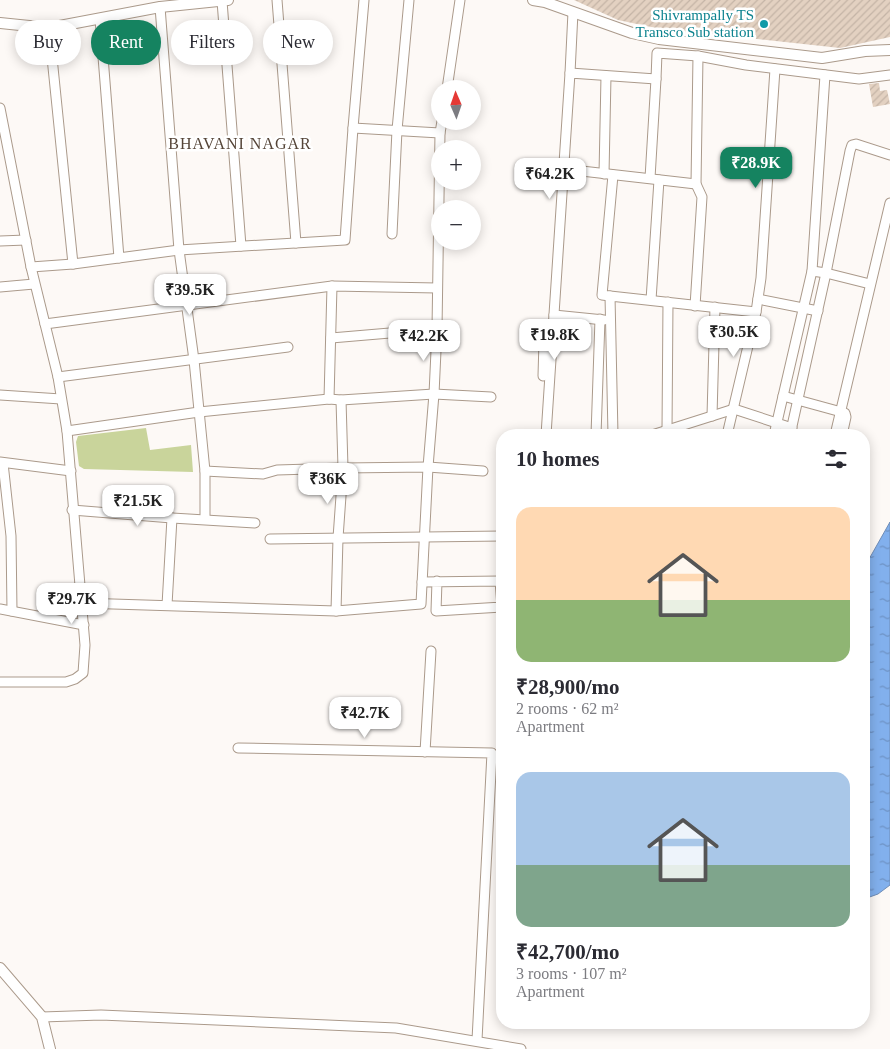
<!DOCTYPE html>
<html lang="en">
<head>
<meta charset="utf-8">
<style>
  :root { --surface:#fff; --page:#f7f7f7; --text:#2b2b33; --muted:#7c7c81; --accent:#158360 }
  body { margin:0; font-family:Georgia,serif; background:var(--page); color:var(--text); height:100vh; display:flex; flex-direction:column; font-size:19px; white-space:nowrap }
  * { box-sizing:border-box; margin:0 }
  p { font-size:16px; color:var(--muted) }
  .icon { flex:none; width:28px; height:28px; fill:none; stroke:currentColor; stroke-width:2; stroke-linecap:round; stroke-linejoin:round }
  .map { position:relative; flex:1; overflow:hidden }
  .drawer { position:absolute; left:496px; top:429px; width:374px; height:600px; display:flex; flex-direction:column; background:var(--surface); border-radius:20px; box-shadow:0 2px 12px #0003 }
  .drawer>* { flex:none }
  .guide { position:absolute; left:15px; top:20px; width:406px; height:45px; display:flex; gap:10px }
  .needle { width:32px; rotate:358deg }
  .buttons { position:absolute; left:431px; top:80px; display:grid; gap:10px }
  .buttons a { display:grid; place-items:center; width:50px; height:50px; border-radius:50%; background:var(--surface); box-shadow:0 2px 12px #0003; font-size:25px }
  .price { position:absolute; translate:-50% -42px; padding:0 11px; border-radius:10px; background:#fff; color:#222; font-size:16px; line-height:32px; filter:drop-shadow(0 1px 2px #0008) }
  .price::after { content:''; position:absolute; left:50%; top:30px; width:15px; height:11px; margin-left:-8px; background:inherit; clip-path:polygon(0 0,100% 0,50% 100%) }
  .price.on { background:var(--accent); color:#fff }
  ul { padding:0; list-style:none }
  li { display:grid; align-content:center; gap:10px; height:265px; padding:0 20px }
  li span { display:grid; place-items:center; height:155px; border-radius:15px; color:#555 }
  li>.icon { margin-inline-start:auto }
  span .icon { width:90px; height:90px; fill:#fffc; stroke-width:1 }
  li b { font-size:21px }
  h2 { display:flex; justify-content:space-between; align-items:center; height:60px; padding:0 20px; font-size:21px }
  .tag { padding:0 18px; border-radius:22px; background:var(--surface); box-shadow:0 2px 12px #0003; font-size:18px; line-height:45px }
  .tag.on { background:var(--accent); color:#fff }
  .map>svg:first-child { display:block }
</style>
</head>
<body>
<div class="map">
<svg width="890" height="1049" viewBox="0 0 890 1049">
  <defs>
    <pattern id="water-ripples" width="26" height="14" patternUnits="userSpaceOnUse" patternTransform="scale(1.25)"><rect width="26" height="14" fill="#82b0ed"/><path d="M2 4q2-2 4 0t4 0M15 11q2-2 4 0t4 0" fill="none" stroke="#6c90c1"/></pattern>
    <pattern id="building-hatch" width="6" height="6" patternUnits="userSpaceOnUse" patternTransform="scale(1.25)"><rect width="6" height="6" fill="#e3d1c1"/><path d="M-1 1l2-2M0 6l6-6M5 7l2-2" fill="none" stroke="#c4b4a6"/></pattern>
  </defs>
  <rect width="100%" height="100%" fill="#fdf9f6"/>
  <path fill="#c9d49b" d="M146 428 150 450 191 445 193 472 84 469 79 466 76 442 78 436Z"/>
  <path fill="url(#water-ripples)" stroke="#6f8db6" d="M890 522V885L878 894 864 899V568Z"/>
  <g fill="url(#building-hatch)">
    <path d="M574 0H890V37L840 48 656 28 618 20Z"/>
    <path d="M879 83 880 91 887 90 890 104 873 107 869 84Z"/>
  </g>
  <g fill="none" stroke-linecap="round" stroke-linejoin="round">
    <g stroke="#ab9a8b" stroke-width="11">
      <g id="minor">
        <path d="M277 0 296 243"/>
        <path d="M222 1 241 246"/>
        <path d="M160 7 179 250 194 360 205 471V519"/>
        <path d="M100 19 119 258"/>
        <path d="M49 28 73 264"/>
        <path d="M570 73 573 12"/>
        <path d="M447 89 460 0"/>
        <path d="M0 108 31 267 58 377 67 431 85 645 83 673 75 679 66 682H0"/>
        <path d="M353 128 440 133"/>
        <path d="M564 169 696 184"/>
        <path d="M604 174 606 76"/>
        <path d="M650 178 656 79"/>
        <path d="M392 234 397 130 409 0"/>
        <path d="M0 241 26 240"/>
        <path d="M31 267 73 264 179 250 345 240 353 128 364 0"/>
        <path d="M812 271 826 273 870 284"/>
        <path d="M0 287 34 284"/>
        <path d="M610 296 602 295 613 175"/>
        <path d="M758 299 818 311"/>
        <path d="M651 300 659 180"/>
        <path d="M695 306 702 197 696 184 698 56"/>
        <path d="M554 315 604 320"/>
        <path d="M45 324 332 286"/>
        <path d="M331 338 437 329"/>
        <path d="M543 376 544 341 547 337 553 336"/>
        <path d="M58 377 288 347"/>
        <path d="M0 395 61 399"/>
        <path d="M783 396 845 413 846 417 842 435"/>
        <path d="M329 399 332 286 437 288"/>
        <path d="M712 416 715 307"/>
        <path d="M667 430 668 302"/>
        <path d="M67 431 199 412 329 399 341 400 434 394 491 397"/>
        <path d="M546 435 570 73 656 79 657 53 698 56 746 65 859 79 890 75"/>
        <path d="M596 435 600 319"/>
        <path d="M613 435 610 296 756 312"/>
        <path d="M652 435 734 409 792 428"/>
        <path d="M727 435 756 312 761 278 775 69"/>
        <path d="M774 435 812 271 825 75"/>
        <path d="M790 435 826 273 850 151 852 145 856 144 890 155"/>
        <path d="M835 435 890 203"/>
        <path d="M0 462 71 471"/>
        <path d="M3 463 11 536 12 611"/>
        <path d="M205 471 263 474 277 470 343 468 428 467 483 471"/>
        <path d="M72 510 172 518 255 523"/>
        <path d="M270 539 502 536"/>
        <path d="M422 582 500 581 502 607 436 611 437 581"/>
        <path d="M81 603 336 611 421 604 428 467 434 394 437 329 440 133 442 121"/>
        <path d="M167 605 172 518"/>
        <path d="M0 609 84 625"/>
        <path d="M336 611 338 538 343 468 341 400"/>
        <path d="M238 748 492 753 477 1040"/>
        <path d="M425 752 431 651"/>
        <path d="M42 1017 101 1015 396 1028 521 1049"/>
      </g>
    </g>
    <g stroke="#ab9a8b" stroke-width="12">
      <g id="tertiary">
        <path d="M533 0 545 2 632 33 659 39 822 58 865 51 890 50"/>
        <path d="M0 23 49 28 160 7 228 0"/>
        <path d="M0 968 42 1017 50 1049"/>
      </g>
    </g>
    <use href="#minor" stroke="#fff" stroke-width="9"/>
    <use href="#tertiary" stroke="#fff" stroke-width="10"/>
  </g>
  <circle fill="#0f9aa8" stroke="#fff" stroke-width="2" cx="764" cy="24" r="5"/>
  <g text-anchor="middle" stroke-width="5" stroke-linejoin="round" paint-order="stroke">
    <g font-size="15" fill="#0d838f" stroke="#fff" text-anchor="end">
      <text x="754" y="20">Shivrampally TS<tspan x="754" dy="17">Transco Sub station</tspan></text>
    </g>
    <g font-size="16" letter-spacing="1" fill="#554538" stroke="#fff">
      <text x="240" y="149">BHAVANI NAGAR</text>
    </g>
  </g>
</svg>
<div class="buttons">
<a><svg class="needle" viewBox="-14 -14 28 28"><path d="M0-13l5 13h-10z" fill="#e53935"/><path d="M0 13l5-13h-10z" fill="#7c7c81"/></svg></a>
<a>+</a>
<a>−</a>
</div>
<b class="price on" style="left:756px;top:189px">₹28.9K</b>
<b class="price" style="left:550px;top:200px">₹64.2K</b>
<b class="price" style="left:190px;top:316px">₹39.5K</b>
<b class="price" style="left:734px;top:358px">₹30.5K</b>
<b class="price" style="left:555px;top:361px">₹19.8K</b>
<b class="price" style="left:424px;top:362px">₹42.2K</b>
<b class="price" style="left:328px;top:505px">₹36K</b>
<b class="price" style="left:138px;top:527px">₹21.5K</b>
<b class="price" style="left:72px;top:625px">₹29.7K</b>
<b class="price" style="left:365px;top:739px">₹42.7K</b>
<div class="guide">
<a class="tag">Buy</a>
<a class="tag on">Rent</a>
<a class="tag">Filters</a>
<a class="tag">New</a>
</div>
<section class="drawer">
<h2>10 homes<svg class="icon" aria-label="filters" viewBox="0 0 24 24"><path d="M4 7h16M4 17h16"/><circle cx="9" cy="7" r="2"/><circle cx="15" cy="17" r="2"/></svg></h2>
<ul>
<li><span style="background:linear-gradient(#ffd9b3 60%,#8fb573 0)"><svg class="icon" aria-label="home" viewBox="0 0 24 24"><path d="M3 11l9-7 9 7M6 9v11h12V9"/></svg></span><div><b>₹28,900/mo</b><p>2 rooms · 62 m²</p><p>Apartment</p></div></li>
<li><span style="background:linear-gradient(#a9c7e8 60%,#7fa58c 0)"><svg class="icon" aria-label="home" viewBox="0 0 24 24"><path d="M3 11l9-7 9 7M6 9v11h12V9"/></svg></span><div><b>₹42,700/mo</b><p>3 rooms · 107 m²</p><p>Apartment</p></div></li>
</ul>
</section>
</div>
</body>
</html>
